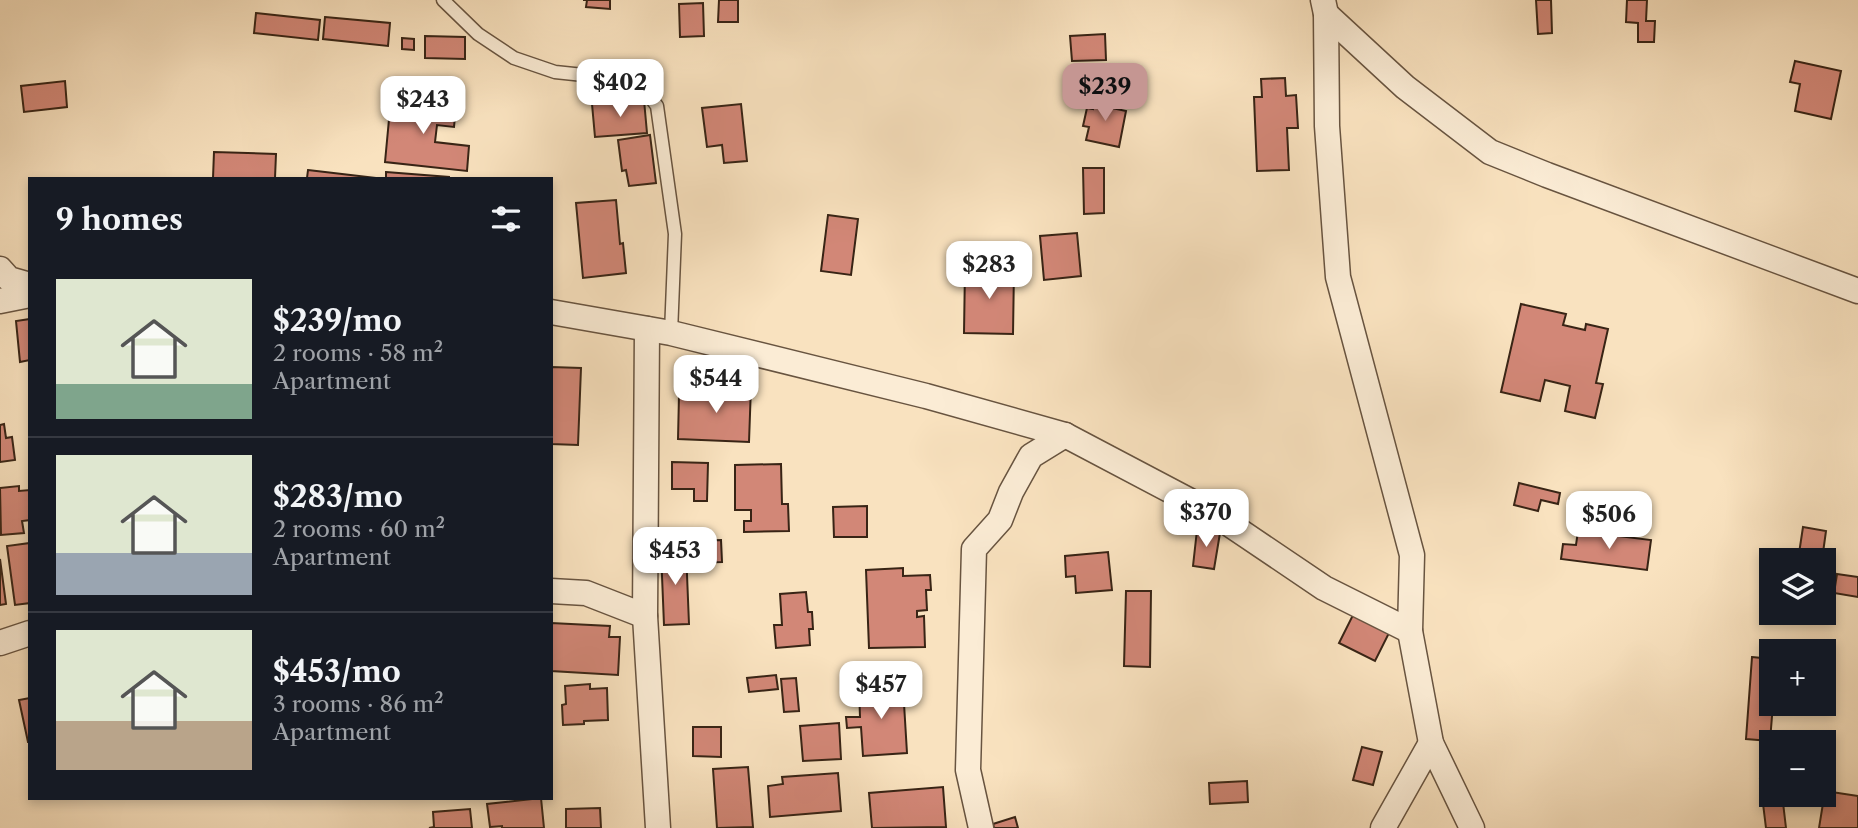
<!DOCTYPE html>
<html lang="en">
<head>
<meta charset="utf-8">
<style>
  :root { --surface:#171b24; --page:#242831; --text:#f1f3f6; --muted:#9ea1a6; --line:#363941; --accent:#c59692 }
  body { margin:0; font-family:"Libre Caslon Text",serif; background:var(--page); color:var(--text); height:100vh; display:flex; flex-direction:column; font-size:26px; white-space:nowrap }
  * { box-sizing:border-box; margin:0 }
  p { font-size:23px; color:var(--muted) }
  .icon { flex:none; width:38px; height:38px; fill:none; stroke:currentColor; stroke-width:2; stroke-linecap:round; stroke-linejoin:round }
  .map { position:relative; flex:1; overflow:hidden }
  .panel { position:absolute; left:28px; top:177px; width:525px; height:623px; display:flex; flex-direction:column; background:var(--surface); border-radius:0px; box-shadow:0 4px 10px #0003 }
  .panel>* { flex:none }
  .tools { position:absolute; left:1759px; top:548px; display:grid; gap:14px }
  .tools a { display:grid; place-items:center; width:77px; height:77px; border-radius:0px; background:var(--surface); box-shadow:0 4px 10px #0003; font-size:35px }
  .price { position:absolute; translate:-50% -60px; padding:0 16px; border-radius:14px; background:#fff; color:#222; font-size:23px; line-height:46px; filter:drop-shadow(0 2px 4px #0008) }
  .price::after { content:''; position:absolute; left:50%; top:42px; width:21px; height:16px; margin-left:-10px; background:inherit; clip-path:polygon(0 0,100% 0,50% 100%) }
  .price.selected { background:var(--accent); color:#111 }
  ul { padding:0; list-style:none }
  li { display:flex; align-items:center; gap:21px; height:175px; padding:0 28px }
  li+li { border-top:2px solid var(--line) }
  li span { display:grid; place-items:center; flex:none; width:196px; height:140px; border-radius:0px; color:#555 }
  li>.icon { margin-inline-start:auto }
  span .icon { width:84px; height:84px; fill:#fffc; stroke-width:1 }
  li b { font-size:30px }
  h2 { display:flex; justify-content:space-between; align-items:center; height:84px; padding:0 28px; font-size:30px }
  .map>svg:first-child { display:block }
</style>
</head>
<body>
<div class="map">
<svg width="1858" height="828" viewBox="0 0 1858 828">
  <rect width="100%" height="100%" fill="#f9e2bf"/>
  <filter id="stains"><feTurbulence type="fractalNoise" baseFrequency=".00286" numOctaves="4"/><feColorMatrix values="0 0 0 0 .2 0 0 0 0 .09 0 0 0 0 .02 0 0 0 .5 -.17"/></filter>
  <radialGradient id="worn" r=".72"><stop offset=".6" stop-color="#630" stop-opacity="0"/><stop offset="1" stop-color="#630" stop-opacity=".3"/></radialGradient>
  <g fill="#d28777" stroke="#382415" stroke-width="2">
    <path d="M583 0H610V9L586 7 587 0Z"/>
    <path d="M719 0H738V22H718Z"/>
    <path d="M1536 0H1551L1552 33 1538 34Z"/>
    <path d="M1627 0H1647L1646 21H1655L1654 42H1638V23L1626 22Z"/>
    <path d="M703 3 704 36 680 37 679 4Z"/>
    <path d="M256 13 320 20 318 40 254 33Z"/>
    <path d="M325 17 390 23 388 46 323 39Z"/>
    <path d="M1105 34 1106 60 1072 61 1070 36Z"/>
    <path d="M425 36 465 37V59L425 58Z"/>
    <path d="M402 38 414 39V50L402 49Z"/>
    <path d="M1795 61 1841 71 1831 119 1795 111 1800 84 1790 82Z"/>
    <path d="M1285 78 1286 96 1296 95 1298 128H1287L1289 170 1257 171 1254 97H1262L1261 79Z"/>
    <path d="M65 81 67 107 24 112 21 86Z"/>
    <path d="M1096 96 1114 100 1112 108 1126 111 1119 147 1086 140 1089 127 1083 126 1087 108 1093 109Z"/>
    <path d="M391 98 456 106 454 127 437 125 435 142 469 146 467 171 385 162Z"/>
    <path d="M644 100 647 133 595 137 592 104Z"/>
    <path d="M741 104 747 161 724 163 722 145 707 147 702 108Z"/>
    <path d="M650 135 656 183 629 186 626 170 622 171 618 140Z"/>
    <path d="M214 152 276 154 275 178H213Z"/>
    <path d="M1083 168H1104V213L1084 214Z"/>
    <path d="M308 170 376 178H307Z"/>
    <path d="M386 172 449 177V178H386Z"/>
    <path d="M616 200 620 244 623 243 626 273 583 278 576 203Z"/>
    <path d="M828 215 858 219 851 275 821 271Z"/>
    <path d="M1077 233 1081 276 1044 280 1040 236Z"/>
    <path d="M965 268 1014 269 1013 334 964 333Z"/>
    <path d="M1521 304 1566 314 1563 325 1585 330 1586 324 1608 329 1596 383 1603 384 1595 418 1565 411 1570 386 1545 380 1540 401 1501 392Z"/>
    <path d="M30 319V360L20 362 16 321Z"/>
    <path d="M551 367 581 368 578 445 551 444Z"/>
    <path d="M715 385 751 386 749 442 678 439 679 395 715 397Z"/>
    <path d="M4 424 6 438 12 437 15 460 0 462V425Z"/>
    <path d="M672 462 708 463 707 501H694V489H672Z"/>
    <path d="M781 464 782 504H788L789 531 744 532V521H751V510H735V465Z"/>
    <path d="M1519 483 1560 493 1558 504 1541 500 1538 511 1514 505Z"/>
    <path d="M19 486V491L30 490V520L22 521 24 533 1 535 0 488Z"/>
    <path d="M867 506V537H834L833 507Z"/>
    <path d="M1803 527 1826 531 1822 560H1798Z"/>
    <path d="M1197 530 1220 533 1214 569 1193 566Z"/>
    <path d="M1578 531 1651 540 1647 570 1561 559 1563 544 1576 545Z"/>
    <path d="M721 540 722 562 691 563 690 541Z"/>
    <path d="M30 543V603L15 605 7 546Z"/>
    <path d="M686 550 689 624 664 625 661 551Z"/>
    <path d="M1108 552 1112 590 1076 593 1075 576 1066 577 1065 556Z"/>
    <path d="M0 559 6 604 0 605Z"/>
    <path d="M903 568V576L930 575 931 590H926L927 610 917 611V617L924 616 925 647 869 648 866 570Z"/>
    <path d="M1837 574 1858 577V597L1834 593Z"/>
    <path d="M1126 591H1151L1150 667 1124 666Z"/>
    <path d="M806 592 808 612H812L813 629H809L810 645 776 648 774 625H782L780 594Z"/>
    <path d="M1355 611 1391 629 1375 661 1339 643Z"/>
    <path d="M551 623 610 626 609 637H620L618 675 551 671Z"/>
    <path d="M1752 657 1771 659V704H1773L1770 741 1746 739Z"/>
    <path d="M776 675 778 689 749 692 747 678Z"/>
    <path d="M796 678 799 711 784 712 781 679Z"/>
    <path d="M590 684V689L607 688 608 720 584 721V724L563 725 562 705 566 704 565 686Z"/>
    <path d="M903 687 907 753 863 756 861 727 847 728 846 717H860L859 689Z"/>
    <path d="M30 698V742H28L19 700Z"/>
    <path d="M839 723 841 759 803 761 800 726Z"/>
    <path d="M693 727H721V757L693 756Z"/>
    <path d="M1362 747 1382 752 1373 785 1353 780Z"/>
    <path d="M748 767 753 827 717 828 713 769Z"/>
    <path d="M838 773 841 811 770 817 768 786 783 784 782 777Z"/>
    <path d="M1771 778V794H1782L1786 828H1766L1760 779Z"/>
    <path d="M1247 781 1248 802 1210 804 1209 783Z"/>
    <path d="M943 787 946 827 872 828 869 793Z"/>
    <path d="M1825 791 1858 796V828H1819Z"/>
    <path d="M541 798 544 828H502V826L490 827 487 804Z"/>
    <path d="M600 808 601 828H566V809Z"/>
    <path d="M470 809 472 828H429L434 827 433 812Z"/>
    <path d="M1015 817 1018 828H994L993 824Z"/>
  </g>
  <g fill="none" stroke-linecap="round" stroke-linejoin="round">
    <g stroke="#685440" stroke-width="15">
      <path id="service" d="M443 0 478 34 514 58 555 72 631 80 644 89 657 106 675 234 671 333"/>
    </g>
    <g stroke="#685440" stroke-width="27">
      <g id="minor">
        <path d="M1323 0 1326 14 1327 126 1338 277 1412 555 1410 631 1431 743 1472 828"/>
        <path d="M1326 14 1405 87 1490 152 1547 175 1858 291"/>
        <path d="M0 269 9 279 30 285"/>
        <path d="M0 301 30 295"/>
        <path d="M551 312 671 333 926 396 1065 435 1213 513 1324 588 1410 631"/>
        <path d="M647 329 645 616 658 828"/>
        <path d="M551 591 586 593 645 616"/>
        <path d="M0 643 30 633"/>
        <path d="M981 828 968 770 974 549 1000 520 1011 492 1031 456 1065 435"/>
        <path d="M1383 828 1431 743"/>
      </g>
    </g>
    <use href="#service" stroke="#fbecd5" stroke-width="12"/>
    <use href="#minor" stroke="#fbecd5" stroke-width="24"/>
  </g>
  <rect width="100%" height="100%" filter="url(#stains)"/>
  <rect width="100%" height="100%" fill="url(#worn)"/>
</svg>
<div class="tools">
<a><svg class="icon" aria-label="layers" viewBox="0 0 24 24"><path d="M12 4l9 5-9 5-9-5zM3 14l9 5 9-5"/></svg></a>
<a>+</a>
<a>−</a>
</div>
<b class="price" style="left:620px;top:119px">$402</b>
<b class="price selected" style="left:1105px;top:123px">$239</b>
<b class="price" style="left:423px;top:136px">$243</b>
<b class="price" style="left:989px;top:301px">$283</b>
<b class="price" style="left:716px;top:415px">$544</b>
<b class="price" style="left:1206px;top:549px">$370</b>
<b class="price" style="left:1609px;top:551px">$506</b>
<b class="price" style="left:675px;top:587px">$453</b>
<b class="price" style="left:881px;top:721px">$457</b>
<section class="panel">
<h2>9 homes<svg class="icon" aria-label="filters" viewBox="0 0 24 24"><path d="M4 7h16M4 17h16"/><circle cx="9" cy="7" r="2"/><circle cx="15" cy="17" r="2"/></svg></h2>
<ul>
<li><span style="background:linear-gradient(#dfe7d0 75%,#7fa58c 0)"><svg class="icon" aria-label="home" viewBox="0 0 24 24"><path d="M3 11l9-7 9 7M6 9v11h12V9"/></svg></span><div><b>$239/mo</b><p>2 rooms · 58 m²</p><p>Apartment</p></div></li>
<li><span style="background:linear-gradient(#dfe7d0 70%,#9aa5b1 0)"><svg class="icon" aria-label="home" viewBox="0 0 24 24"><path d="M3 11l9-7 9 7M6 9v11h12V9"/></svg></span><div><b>$283/mo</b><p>2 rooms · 60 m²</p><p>Apartment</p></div></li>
<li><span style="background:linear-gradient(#dfe7d0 65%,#b9a48a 0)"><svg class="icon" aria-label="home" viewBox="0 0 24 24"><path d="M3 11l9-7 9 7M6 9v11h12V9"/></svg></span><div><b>$453/mo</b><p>3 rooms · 86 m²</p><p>Apartment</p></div></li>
</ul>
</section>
</div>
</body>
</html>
